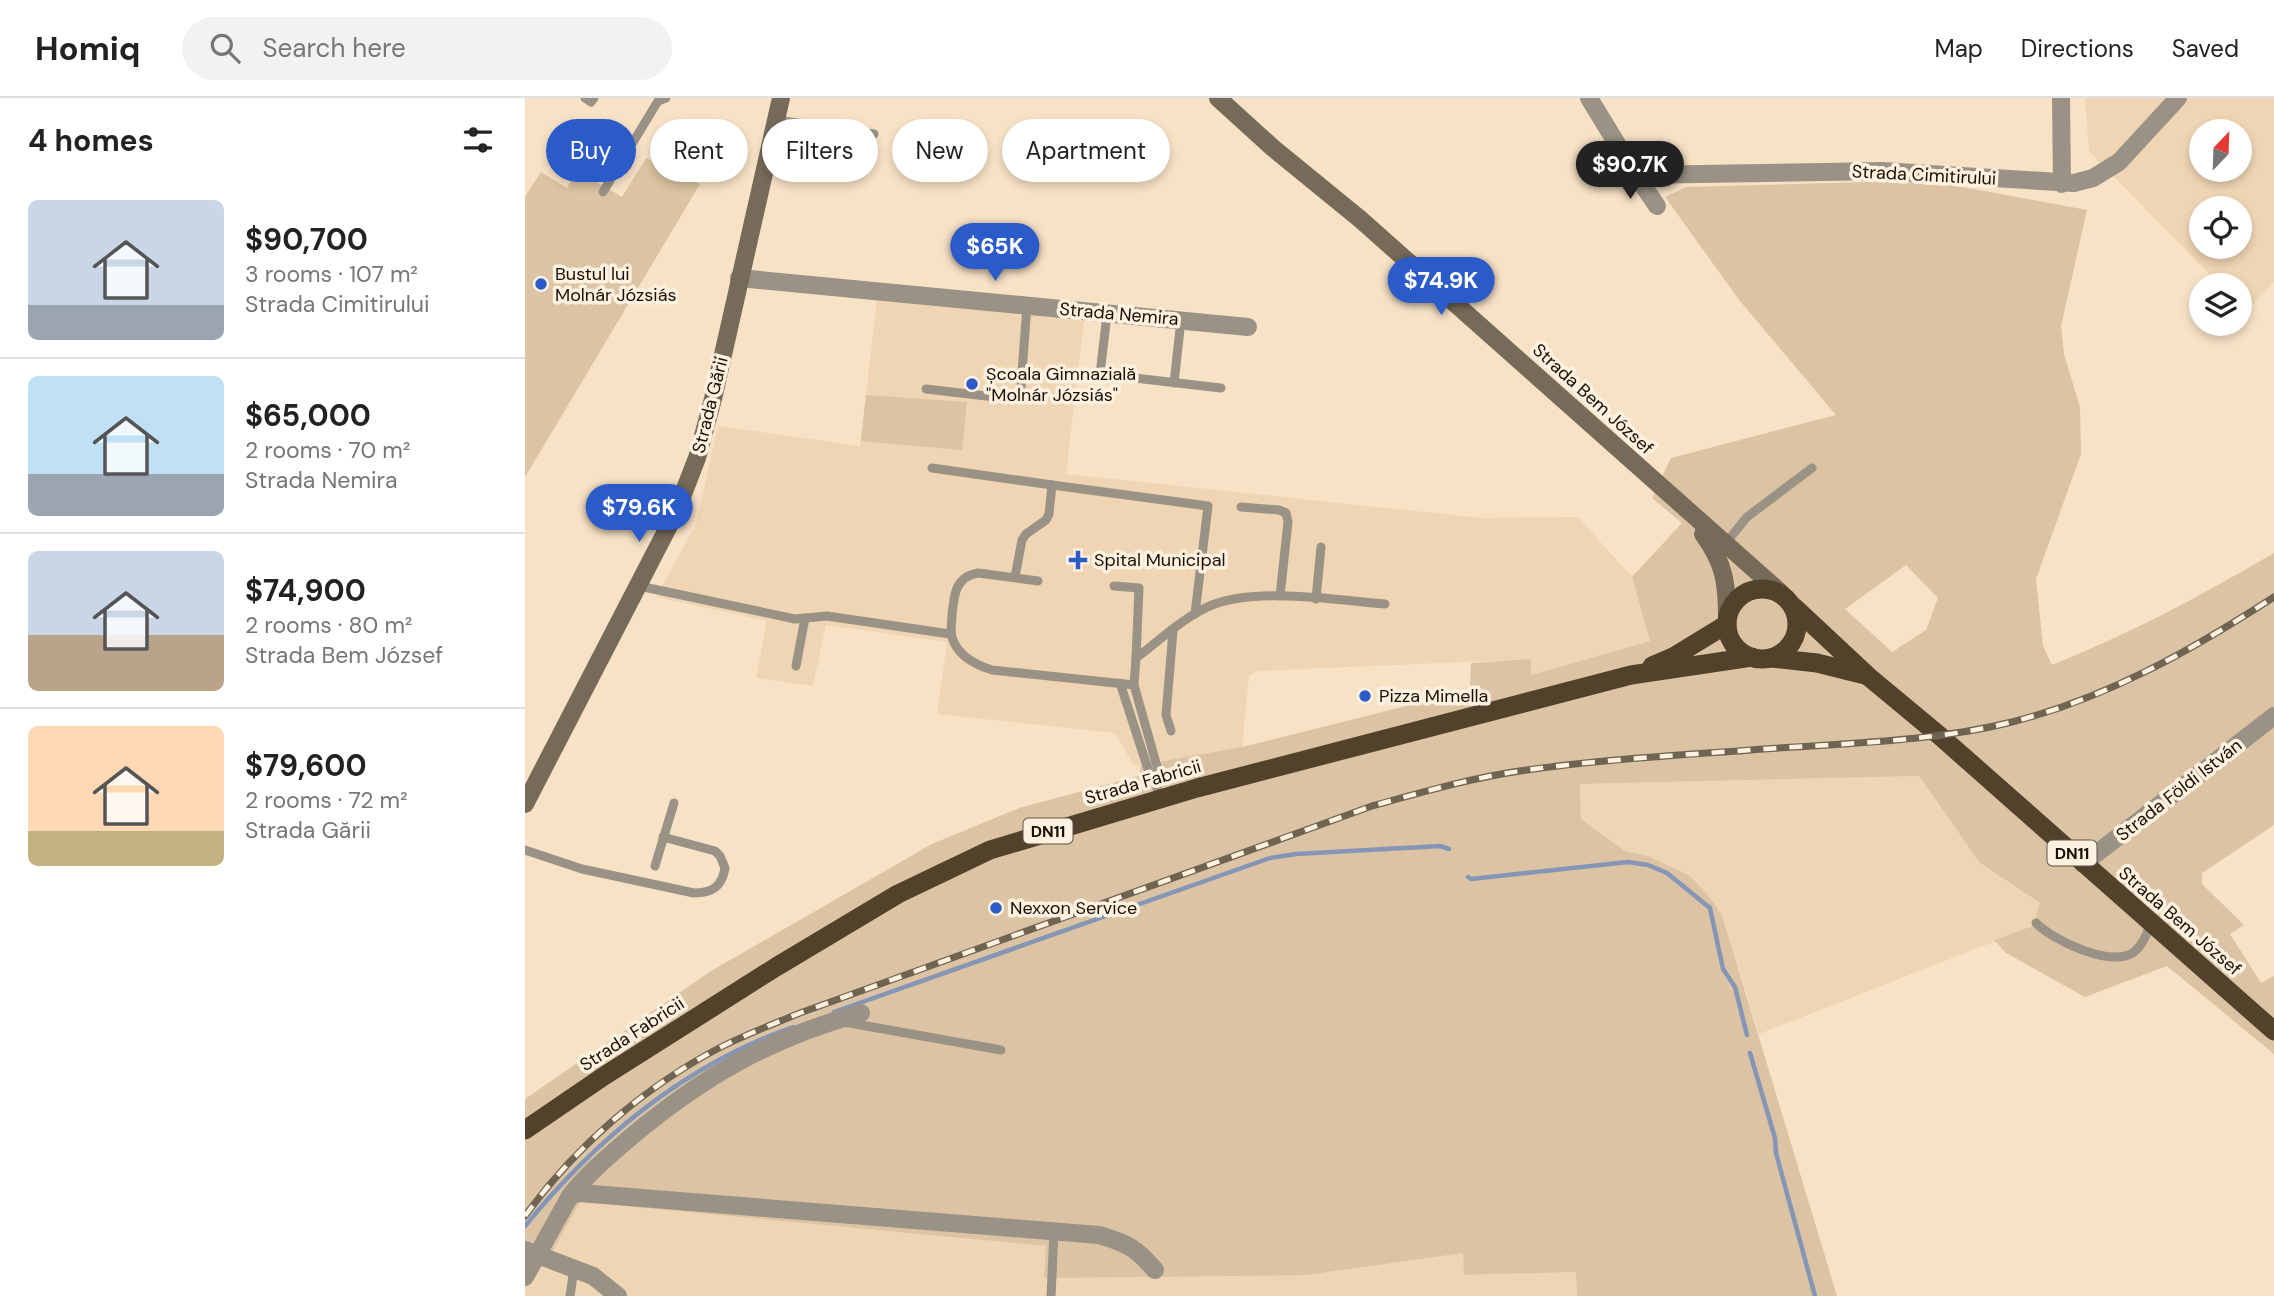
<!DOCTYPE html>
<html lang="en">
<head>
<meta charset="utf-8">
<style>
  :root { --surface:#fff; --page:#f2f2f2; --text:#222; --muted:#767676; --line:#e0e0e0; --accent:#2b5bc9 }
  body { margin:0; font-family:"DM Sans",sans-serif; background:var(--page); color:var(--text); height:100vh; display:flex; flex-direction:column; font-size:26px; white-space:nowrap }
  * { box-sizing:border-box; margin:0 }
  p { font-size:23px; color:var(--muted) }
  .icon { flex:none; width:38px; height:38px; fill:none; stroke:currentColor; stroke-width:2; stroke-linecap:round; stroke-linejoin:round }
  .map { position:relative; flex:1; overflow:hidden }
  .sheet { display:flex; flex-direction:column; background:var(--surface); width:525px }
  .sheet>* { flex:none }
  .hud { position:absolute; left:21px; top:21px; width:665px; height:63px; display:flex; gap:14px }
  .needle { width:46px; rotate:23deg }
  .fabs { position:absolute; left:1664px; top:21px; display:grid; gap:14px }
  .fabs a { display:grid; place-items:center; width:63px; height:63px; border-radius:50%; background:var(--surface); box-shadow:0 4px 10px #0003; font-size:35px }
  .price { position:absolute; translate:-50% -60px; padding:0 16px; border-radius:24px; background:var(--accent); color:#fff; font-size:23px; line-height:46px; filter:drop-shadow(0 2px 4px #0008) }
  .price::after { content:''; position:absolute; left:50%; top:42px; width:21px; height:16px; margin-left:-10px; background:inherit; clip-path:polygon(0 0,100% 0,50% 100%) }
  .price.selected { background:#222; color:#fff }
  ul { padding:0; list-style:none }
  li { display:flex; align-items:center; gap:21px; height:175px; padding:0 28px }
  li+li { border-top:2px solid var(--line) }
  li span { display:grid; place-items:center; flex:none; width:196px; height:140px; border-radius:10px; color:#555 }
  li>.icon { margin-inline-start:auto }
  span .icon { width:84px; height:84px; fill:#fffc; stroke-width:1 }
  li b { font-size:30px }
  h2 { display:flex; justify-content:space-between; align-items:center; height:84px; padding:0 28px; font-size:30px }
  .chip { padding:0 24px; border-radius:32px; background:var(--surface); box-shadow:0 4px 10px #0003; font-size:24px; line-height:63px }
  .chip.selected { background:var(--accent); color:#fff }
  header { display:flex; align-items:center; gap:42px; box-sizing:border-box; height:98px; padding:0 35px; background:var(--surface); border-bottom:2px solid var(--line) }
  header strong { font-size:33px }
  nav { display:flex; gap:38px; margin-inline-start:auto; font-size:24px }
  .search { width:490px; height:63px; background:var(--page); display:flex; align-items:center; gap:18px; box-sizing:border-box; padding:0 24px; border-radius:38px; color:var(--muted); font-size:26px }
  main { display:flex; flex:1; min-height:0 }
  .map>svg:first-child { display:block }
</style>
</head>
<body>
<header>
<strong>Homiq</strong>
<div class="search"><svg class="icon" aria-label="search" viewBox="0 0 24 24"><circle cx="10" cy="10" r="6"/><path d="M15 15l6 6"/></svg>Search here</div>
<nav><a>Map</a><a>Directions</a><a>Saved</a></nav>
</header>
<main>
<section class="sheet">
<h2>4 homes<svg class="icon" aria-label="filters" viewBox="0 0 24 24"><path d="M4 7h16M4 17h16"/><circle cx="9" cy="7" r="2"/><circle cx="15" cy="17" r="2"/></svg></h2>
<ul>
<li><span style="background:linear-gradient(#c9d6e8 75%,#9aa5b1 0)"><svg class="icon" aria-label="home" viewBox="0 0 24 24"><path d="M3 11l9-7 9 7M6 9v11h12V9"/></svg></span><div><b>$90,700</b><p>3 rooms · 107 m²</p><p>Strada Cimitirului</p></div></li>
<li><span style="background:linear-gradient(#bfe0f5 70%,#9aa5b1 0)"><svg class="icon" aria-label="home" viewBox="0 0 24 24"><path d="M3 11l9-7 9 7M6 9v11h12V9"/></svg></span><div><b>$65,000</b><p>2 rooms · 70 m²</p><p>Strada Nemira</p></div></li>
<li><span style="background:linear-gradient(#c9d6e8 60%,#b9a48a 0)"><svg class="icon" aria-label="home" viewBox="0 0 24 24"><path d="M3 11l9-7 9 7M6 9v11h12V9"/></svg></span><div><b>$74,900</b><p>2 rooms · 80 m²</p><p>Strada Bem József</p></div></li>
<li><span style="background:linear-gradient(#ffd9b3 75%,#c2b280 0)"><svg class="icon" aria-label="home" viewBox="0 0 24 24"><path d="M3 11l9-7 9 7M6 9v11h12V9"/></svg></span><div><b>$79,600</b><p>2 rooms · 72 m²</p><p>Strada Gării</p></div></li>
</ul>
</section>
<div class="map">
<svg width="1749" height="1198" viewBox="0 0 1749 1198">
  <rect width="100%" height="100%" fill="#f7e2c6"/>
  <g fill="#efd5b3" fill-rule="evenodd">
    <path d="M1560 0H1749V184L1721 214 1715 208V187H1695L1564 53ZM1676 33H1715V72H1676ZM1676 110H1715V149H1676Z"/>
    <path d="M352 202 559 223 541 376 956 420 1053 419 1107 479 1125 543 1006 577V561L732 573 724 578 717 649 609 668 590 635 412 616 422 544 301 527 288 588 231 580 242 523 131 499 171 426 193 328 335 348Z"/>
    <path d="M1394 678 1455 765 1515 805 1509 828 1234 936 1197 817 1183 797 1165 778 1123 758 1100 753 1056 721 1055 686Z"/>
    <path d="M55 1104 522 1148 519 1179 939 1155 940 1177 1051 1174 1052 1198H0V1164L19 1169Z"/>
  </g>
  <g fill="#dbc3a3" fill-rule="evenodd">
    <path d="M121 60 175 86 0 379V99L16 74 42 90 52 72 97 99Z"/>
    <path d="M1380 83 1427 87 1562 112 1536 228 1539 256 1555 309 1556 356 1511 481 1518 548 1527 567C1604 536 1678 497 1749 455V727L1677 775V786L1719 827 1705 836 1736 885 1749 878V956L1642 868 1560 899 1481 855 1469 842 1508 828 1515 805 1455 765 1394 678 1055 686 1056 721 1100 753 1123 758 1165 778 1183 797 1197 817 1312 1198H1052L1051 1174 939 1177 938 1155 781 1177 519 1180 521 1148 55 1104 19 1169 0 1164V1001L186 873 407 746 494 710 614 678 616 667 717 649 945 592 946 565 1006 561V577L1125 543 1107 479 1157 425 1127 400 1146 360 1311 317 1215 203 1140 99 1161 89ZM1381 467 1413 500 1401 532 1367 554 1320 511Z"/>
    <path d="M341 297 442 304 437 352 336 343Z"/>
  </g>
  <g fill="none" stroke-linecap="round" stroke-linejoin="round">
    <g stroke="#8595b5" stroke-width="4.5">
      <path d="M943 779 946 781 1103 764 1123 767 1142 775 1185 810 1198 871 1210 889 1222 937"/>
      <path d="M309 914 745 760 771 756 915 748 924 751"/>
      <path d="M1225 955 1250 1040 1251 1055 1290 1198"/>
      <path d="M0 1128C72 1040 160 967 268 929"/>
    </g>
    <g stroke="#9b9286" stroke-width="9">
      <path d="M60 0 66 4 69 0"/>
      <path d="M251 22 349 36"/>
      <path d="M78 94 133 3 141 0"/>
      <path d="M582 217 575 276 696 290"/>
      <path d="M649 285 656 222"/>
      <path d="M401 291 495 302 502 207"/>
      <path d="M407 370 527 387"/>
      <path d="M716 409 754 412 761 415 763 424 755 498"/>
      <path d="M1200 446 1222 419 1287 370"/>
      <path d="M490 479 497 442 501 436 521 422 524 416 527 387 683 408 670 516"/>
      <path d="M513 483 453 475C430 479 429 497 427 517 427 524 425 532 427 539 432 557 451 567 467 572L609 587"/>
      <path d="M114 488 270 521 302 518 425 536"/>
      <path d="M589 488 614 490 611 560"/>
      <path d="M791 501 796 449"/>
      <path d="M271 568 280 520"/>
      <path d="M595 585 624 674 631 683"/>
      <path d="M646 633 641 617 648 533"/>
      <path d="M634 701 631 683 633 672 609 587 611 560C635 542 660 518 687 507 732 489 811 502 860 506"/>
      <path d="M0 752 57 771 169 795C188 795 197 788 200 770L195 758 190 753 138 739"/>
      <path d="M130 768 149 705"/>
      <path d="M1511 825C1529 843 1586 870 1609 854 1618 847 1622 835 1626 825"/>
      <path d="M319 924 476 952"/>
      <path d="M45 1198 49 1171"/>
      <path d="M526 1198 529 1134"/>
    </g>
    <g stroke="#9b9286" stroke-width="18">
      <path d="M1064 0 1111 77 1357 73 1549 85 1568 80 1594 64 1653 0"/>
      <path d="M1536 0 1537 86"/>
      <path d="M1111 77 1132 108"/>
      <path d="M214 180 723 229"/>
      <path d="M1558 766 1749 618"/>
      <path d="M45 1098C63 1075 85 1057 107 1038 179 978 245 940 336 915"/>
      <path d="M0 1152 68 1178 93 1198"/>
      <path d="M0 1179 45 1098 55 1095 574 1137C602 1145 611 1150 630 1172"/>
    </g>
    <g stroke="#766a59" stroke-width="18">
      <path d="M693 0 748 50 835 121 1256 495"/>
      <path d="M1178 436C1200 466 1202 486 1202 521"/>
      <path d="M0 706 151 414 172 360 188 301 256 0"/>
    </g>
    <g stroke="#52422c" stroke-width="19">
      <circle cx="1237" cy="526" r="35"/>
      <path d="M1269 509 1344 579 1415 638 1749 933"/>
      <path d="M1246 560 1292 565 1340 577"/>
      <path d="M1127 568 1148 559 1202 526"/>
      <path d="M0 1032 79 978 251 869 373 796 465 752 672 690 1106 577 1227 559"/>
    </g>
    <g stroke="#6f6352" stroke-width="7">
      <path id="rail" d="M0 1118C51 1048 119 989 196 949 222 936 248 926 275 915L847 708C898 694 949 679 1002 672 1080 661 1160 657 1239 651 1322 645 1406 644 1487 624 1582 600 1667 552 1749 499"/>
    </g>
    <use href="#rail" stroke="#fef1e0" stroke-width="4.5" stroke-dasharray="13" stroke-linecap="butt"/>
  </g>
  <g fill="#2b5bc9" stroke="#fef1e0" stroke-width="2.5">
    <circle cx="16" cy="186" r="7"/>
    <circle cx="447" cy="286" r="7"/>
    <path d="M549.5 451.5h7v7h7v7h-7v7h-7v-7h-7v-7h7z"/>
    <circle cx="840" cy="598" r="7"/>
    <circle cx="471" cy="810" r="7"/>
  </g>
  <g text-anchor="middle" stroke-width="7" stroke-linejoin="round" paint-order="stroke">
    <g fill="#fef1e0" stroke="#5c5448" stroke-width="2">
      <rect x="498.5" y="720.5" width="49" height="25" rx="5"/>
      <rect x="1522.5" y="742.5" width="49" height="25" rx="5"/>
    </g>
    <g font-size="16" font-weight="bold" fill="#171007">
      <text x="523" y="739">DN11</text>
      <text x="1547" y="761">DN11</text>
    </g>
    <g font-size="18" fill="#171007" stroke="#fef1e0">
      <text transform="translate(1399 77) rotate(3)" y="6">Strada Cimitirului</text>
      <text transform="translate(594 216) rotate(5)" y="6">Strada Nemira</text>
      <text transform="translate(1068 301) rotate(42)" y="6">Strada Bem József</text>
      <text transform="translate(185 307) rotate(-76)" y="6">Strada Gării</text>
      <text transform="translate(618 684) rotate(-16)" y="6">Strada Fabricii</text>
      <text transform="translate(1654 692) rotate(-38)" y="6">Strada Földi István</text>
      <text transform="translate(1655 823) rotate(41)" y="6">Strada Bem József</text>
      <text transform="translate(107 936) rotate(-33)" y="6">Strada Fabricii</text>
    </g>
    <g font-size="18" fill="#171007" stroke="#fef1e0" text-anchor="start">
      <text x="30" y="182">Bustul lui<tspan x="30" dy="21">Molnár Józsiás</tspan></text>
      <text x="461" y="282">Școala Gimnazială<tspan x="461" dy="21">"Molnár Józsiás"</tspan></text>
      <text x="569" y="468">Spital Municipal</text>
      <text x="854" y="604">Pizza Mimella</text>
      <text x="485" y="816">Nexxon Service</text>
    </g>
  </g>
</svg>
<div class="fabs">
<a><svg class="needle" viewBox="-14 -14 28 28"><path d="M0-13l5 13h-10z" fill="#e53935"/><path d="M0 13l5-13h-10z" fill="#767676"/></svg></a>
<a><svg class="icon" aria-label="locate" viewBox="0 0 24 24"><circle cx="12" cy="12" r="6"/><path d="M12 2v4M12 18v4M2 12h4M18 12h4"/></svg></a>
<a><svg class="icon" aria-label="layers" viewBox="0 0 24 24"><path d="M12 4l9 5-9 5-9-5zM3 14l9 5 9-5"/></svg></a>
</div>
<b class="price selected" style="left:1105px;top:103px">$90.7K</b>
<b class="price" style="left:470px;top:185px">$65K</b>
<b class="price" style="left:916px;top:219px">$74.9K</b>
<b class="price" style="left:114px;top:446px">$79.6K</b>
<div class="hud">
<a class="chip selected">Buy</a>
<a class="chip">Rent</a>
<a class="chip">Filters</a>
<a class="chip">New</a>
<a class="chip">Apartment</a>
</div>
</div>
</main>
</body>
</html>
